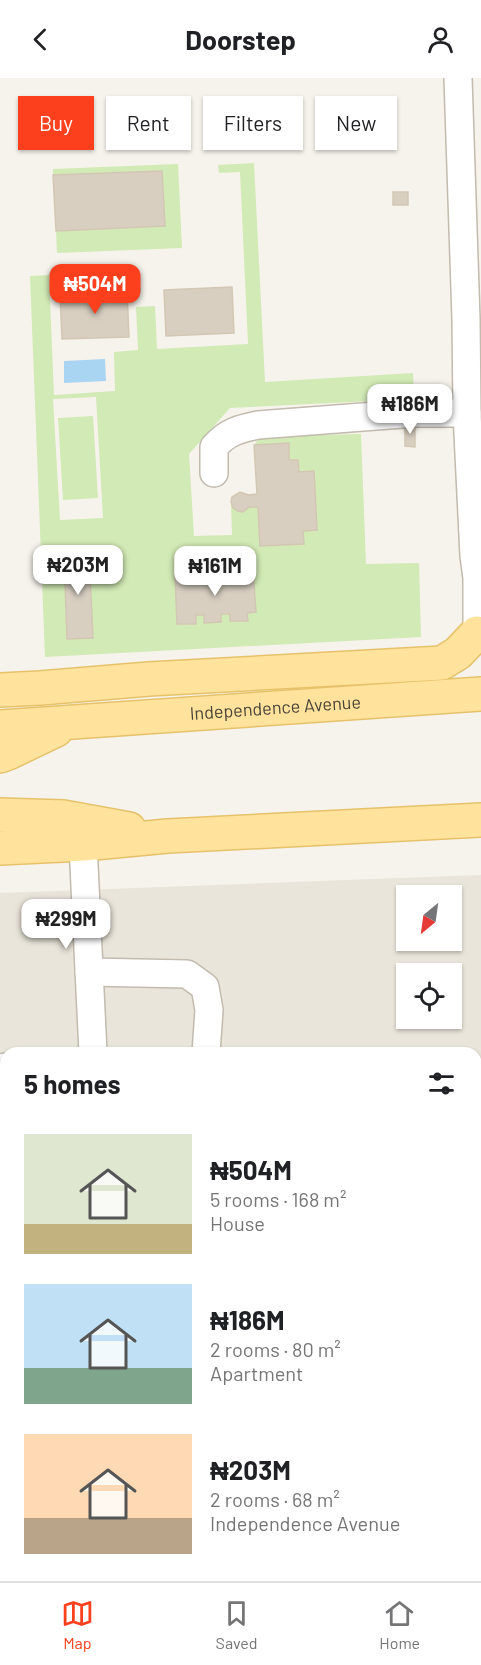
<!DOCTYPE html>
<html lang="en">
<head>
<meta charset="utf-8">
<style>
  :root { --surface:#fff; --page:#f6f6f6; --text:#202124; --muted:#757577; --line:#e0e0e0; --accent:#fc3f1d }
  body { margin:0; font-family:Barlow,sans-serif; background:var(--page); color:var(--text); height:100vh; display:flex; flex-direction:column; font-size:22px; white-space:nowrap }
  * { box-sizing:border-box; margin:0 }
  p { font-size:20px; color:var(--muted) }
  .icon { flex:none; width:33px; height:33px; fill:none; stroke:currentColor; stroke-width:2; stroke-linecap:round; stroke-linejoin:round }
  .map { position:relative; flex:1; overflow:hidden }
  .sheet { position:absolute; left:0px; top:969px; width:482px; height:534px; display:flex; flex-direction:column; background:var(--surface); border-radius:18px 18px 0 0; box-shadow:0 2px 4px #0004 }
  .sheet>* { flex:none }
  .guide { position:absolute; left:18px; top:18px; width:446px; height:54px; display:flex; gap:12px }
  .needle { width:39px; rotate:209deg }
  .controls { position:absolute; left:396px; top:807px; display:grid; gap:12px }
  .controls a { display:grid; place-items:center; width:66px; height:66px; border-radius:0px; background:var(--surface); box-shadow:0 2px 4px #0004; font-size:30px }
  .price { position:absolute; translate:-50% -51px; padding:0 14px; border-radius:12px; background:#fff; color:#222; font-size:20px; line-height:39px; filter:drop-shadow(0 2px 3px #0008) }
  .price::after { content:''; position:absolute; left:50%; top:36px; width:18px; height:14px; margin-left:-9px; background:inherit; clip-path:polygon(0 0,100% 0,50% 100%) }
  .price.selected { background:var(--accent); color:#fff }
  ul { padding:0; list-style:none }
  li { display:flex; align-items:center; gap:18px; height:150px; padding:0 24px }
  li span { display:grid; place-items:center; flex:none; width:168px; height:120px; border-radius:0px; color:#555 }
  li>.icon { margin-inline-start:auto }
  span .icon { width:72px; height:72px; fill:#fffc; stroke-width:1 }
  li b { font-size:26px }
  h2 { display:flex; justify-content:space-between; align-items:center; height:72px; padding:0 24px; font-size:26px }
  .tag { padding:0 21px; border-radius:0px; background:var(--surface); box-shadow:0 2px 4px #0004; font-size:21px; line-height:54px }
  .tag.selected { background:var(--accent); color:#fff }
  header { display:flex; justify-content:space-between; align-items:center; height:78px; padding:0 24px; background:var(--surface); font-size:27px; font-weight:700 }
  .menu { display:flex; justify-content:space-around; align-items:center; height:84px; border-top:2px solid var(--line); background:var(--surface); font-size:16px; color:var(--muted) }
  .menu a { display:grid; justify-items:center; gap:3px }
  .menu .selected { color:var(--accent) }
  .map>svg:first-child { display:block }
</style>
</head>
<body>
<header><svg class="icon" aria-label="back" viewBox="0 0 24 24"><path d="M15 5l-7 7 7 7"/></svg>Doorstep<svg class="icon" aria-label="person" viewBox="0 0 24 24"><circle cx="12" cy="8" r="4"/><path d="M4 21q1-7 8-7t8 7"/></svg></header>
<div class="map">
<svg width="481" height="1503" viewBox="0 0 481 1503">
  <rect width="100%" height="100%" fill="#f6f3ec"/>
  <path fill="#eae5da" fill-rule="evenodd" d="M481 797V1457H476V975H6V1322L0 1323V815ZM406 818H452V862H406ZM406 896H452V940H406Z"/>
  <g fill="#d2eab5" fill-rule="evenodd">
    <path d="M254 85 265 304 413 295 414 321 230 330 189 376 194 458 232 457 231 424C234 430 236 433 243 434L249 429H258L260 468 303 466V453L317 452 314 393 299 394 298 382H289L288 365 254 367 261 358 361 356 366 486 419 485 421 559 45 579 30 198 49 197 54 317 115 313 114 274 138 272 136 229 155 228 157 271 248 266 240 94 219 95 218 87ZM96 319 103 440 60 442 53 321ZM89 475 93 559 68 560 64 477ZM253 494 256 534 247 535 248 543H231L230 536H221V544L205 545 204 537H196V546H177L175 497Z"/>
    <path d="M178 86 182 170 57 175 56 153 165 148 162 93 53 97V91Z"/>
    <path d="M93 338 98 420 63 422 58 340Z"/>
  </g>
  <path fill="#a9d4f2" d="M105 281 106 303 64 305V283Z"/>
  <g fill="#d8cfc1" stroke="#d3c7b4" stroke-width="1.5">
    <path d="M252 38 253 61 216 63 215 39Z"/>
    <path d="M162 93 165 148 56 153 53 97Z"/>
    <rect x="393" y="114" width="15" height="13"/>
    <path d="M232 209 234 255 166 258 164 212Z"/>
    <path d="M127 213 129 259 62 261 60 216Z"/>
    <path d="M405 346H415V369L405 368Z"/>
    <path d="M289 365V382H298L299 394 314 393 317 452 303 453 304 466 260 468 258 429H249L243 434 238 433 233 430 231 424 232 419 240 414 249 417 257 416 254 367Z"/>
    <path d="M89 475 93 560 67 561 64 476Z"/>
    <path d="M253 493 256 534 247 535 248 543H230V536H221V544L204 545V537H196V546H177L175 497Z"/>
  </g>
  <g fill="none" stroke-linecap="round" stroke-linejoin="round">
    <g stroke="#c2bbae" stroke-width="30">
      <g id="minor">
        <path d="M458 0 466 241 467 335 474 478 477 500V555"/>
        <path d="M214 395V369C227 354 239 351 258 347L415 335H467"/>
        <path d="M83 766 93 975"/>
        <path d="M89 894 187 896 205 909 209 932 206 975"/>
        <path d="M0 990 6 989"/>
        <path d="M0 1194 6 1193"/>
      </g>
    </g>
    <g stroke="#e6c16a" stroke-width="36">
      <g id="major">
        <path d="M0 612 40 610 149 601 442 585 458 575 477 555 481 557"/>
        <path id="s1" d="M0 649 481 616"/>
        <path d="M0 678 8 675 56 652"/>
        <path d="M0 737 63 739 129 751"/>
        <path d="M0 770 83 766 168 758 481 742"/>
      </g>
    </g>
    <use href="#minor" stroke="#fff" stroke-width="27"/>
    <use href="#major" stroke="#ffe39c" stroke-width="33"/>
  </g>
  <g text-anchor="middle" stroke-width="6" stroke-linejoin="round" paint-order="stroke">
    <g font-size="18" fill="#4b4439" stroke="#fff">
      <text dy="6" stroke="none"><textPath href="#s1" startOffset="276">Independence Avenue</textPath></text>
    </g>
  </g>
</svg>
<div class="controls">
<a><svg class="needle" viewBox="-14 -14 28 28"><path d="M0-13l5 13h-10z" fill="#e53935"/><path d="M0 13l5-13h-10z" fill="#757577"/></svg></a>
<a><svg class="icon" aria-label="locate" viewBox="0 0 24 24"><circle cx="12" cy="12" r="6"/><path d="M12 2v4M12 18v4M2 12h4M18 12h4"/></svg></a>
</div>
<b class="price selected" style="left:95px;top:237px">₦504M</b>
<b class="price" style="left:410px;top:357px">₦186M</b>
<b class="price" style="left:78px;top:518px">₦203M</b>
<b class="price" style="left:215px;top:519px">₦161M</b>
<b class="price" style="left:66px;top:872px">₦299M</b>
<div class="guide">
<a class="tag selected">Buy</a>
<a class="tag">Rent</a>
<a class="tag">Filters</a>
<a class="tag">New</a>
</div>
<section class="sheet">
<h2>5 homes<svg class="icon" aria-label="filters" viewBox="0 0 24 24"><path d="M4 7h16M4 17h16"/><circle cx="9" cy="7" r="2"/><circle cx="15" cy="17" r="2"/></svg></h2>
<ul>
<li><span style="background:linear-gradient(#dfe7d0 75%,#c2b280 0)"><svg class="icon" aria-label="home" viewBox="0 0 24 24"><path d="M3 11l9-7 9 7M6 9v11h12V9"/></svg></span><div><b>₦504M</b><p>5 rooms · 168 m²</p><p>House</p></div></li>
<li><span style="background:linear-gradient(#bfe0f5 70%,#7fa58c 0)"><svg class="icon" aria-label="home" viewBox="0 0 24 24"><path d="M3 11l9-7 9 7M6 9v11h12V9"/></svg></span><div><b>₦186M</b><p>2 rooms · 80 m²</p><p>Apartment</p></div></li>
<li><span style="background:linear-gradient(#ffd9b3 70%,#b9a48a 0)"><svg class="icon" aria-label="home" viewBox="0 0 24 24"><path d="M3 11l9-7 9 7M6 9v11h12V9"/></svg></span><div><b>₦203M</b><p>2 rooms · 68 m²</p><p>Independence Avenue</p></div></li>
</ul>
</section>
</div>
<nav class="menu">
<a class="selected"><svg class="icon" aria-label="map" viewBox="0 0 24 24"><path d="M3 6l6-2 6 2 6-2v14l-6 2-6-2-6 2zM9 4v14M15 6v14"/></svg>Map</a>
<a><svg class="icon" aria-label="saved" viewBox="0 0 24 24"><path d="M7 4h10v16l-5-4-5 4z"/></svg>Saved</a>
<a><svg class="icon" aria-label="home" viewBox="0 0 24 24"><path d="M3 11l9-7 9 7M6 9v11h12V9"/></svg>Home</a>
</nav>
</body>
</html>
